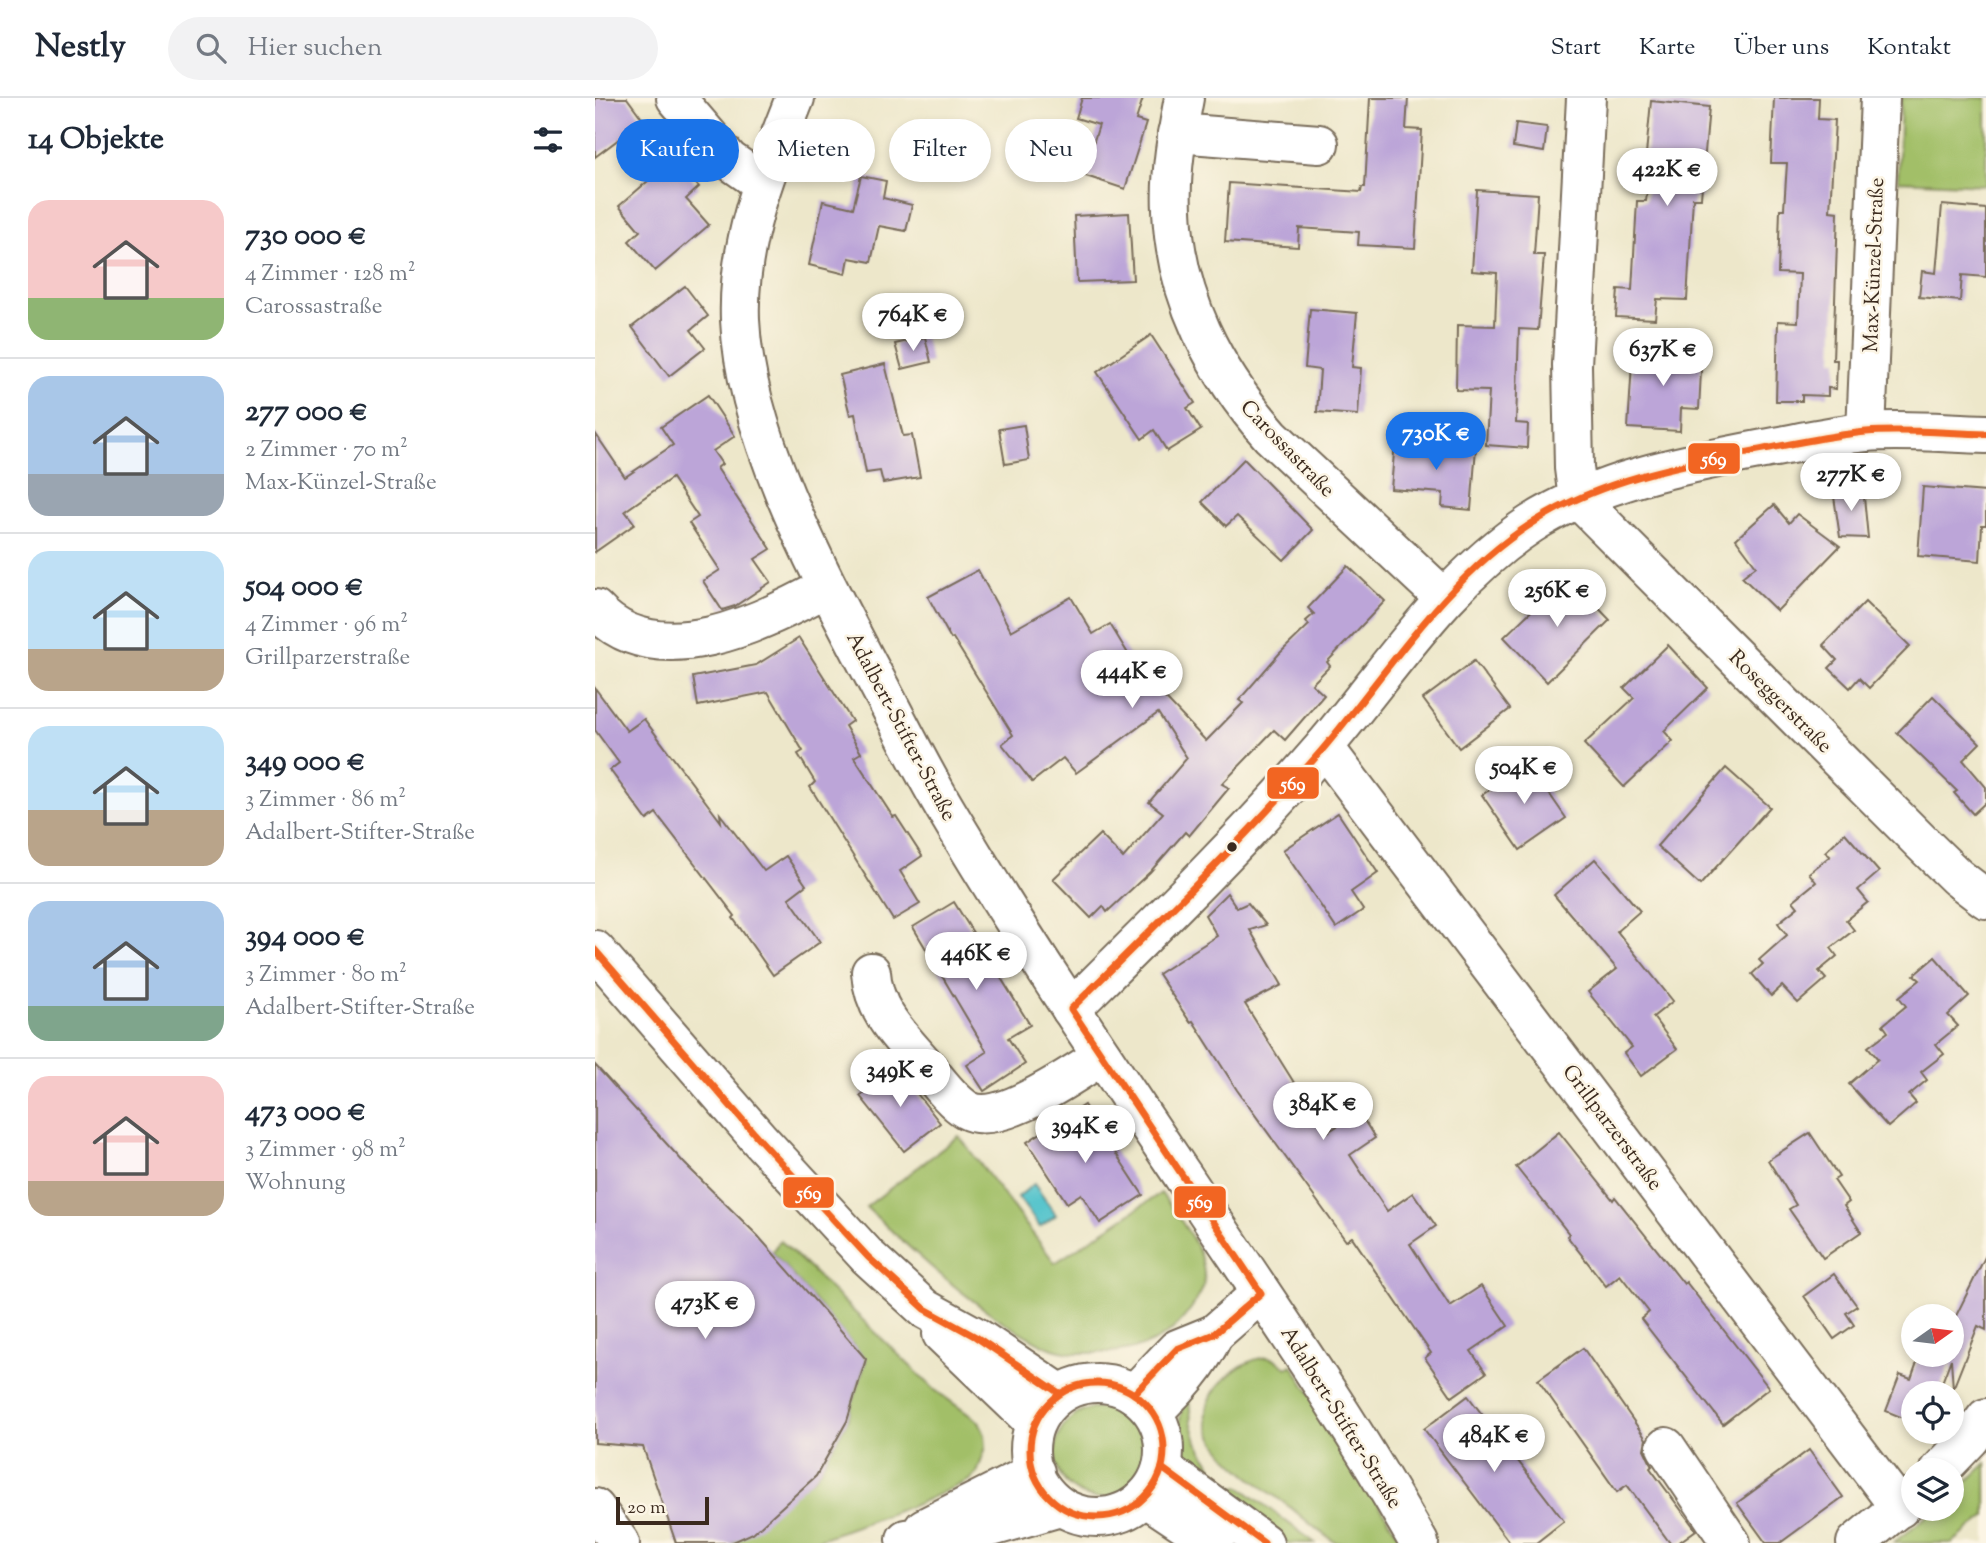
<!DOCTYPE html>
<html lang="de">
<head>
<meta charset="utf-8">
<style>
  :root { --surface:#fff; --page:#f2f2f3; --text:#1f2937; --muted:#747a83; --line:#e0e1e3; --accent:#1a73e8 }
  body { margin:0; font-family:"Sorts Mill Goudy",serif; background:var(--page); color:var(--text); height:100vh; display:flex; flex-direction:column; font-size:26px; white-space:nowrap }
  * { box-sizing:border-box; margin:0 }
  p { font-size:23px; color:var(--muted) }
  .icon { flex:none; width:38px; height:38px; fill:none; stroke:currentColor; stroke-width:2; stroke-linecap:round; stroke-linejoin:round }
  .map { position:relative; flex:1; overflow:hidden }
  .side { display:flex; flex-direction:column; background:var(--surface); width:595px }
  .side>* { flex:none }
  .hud { position:absolute; left:21px; top:21px; width:665px; height:63px; display:flex; gap:14px }
  .needle { width:46px; rotate:76deg }
  .fabs { position:absolute; left:1306px; top:1206px; display:grid; gap:14px }
  .fabs a { display:grid; place-items:center; width:63px; height:63px; border-radius:50%; background:var(--surface); box-shadow:0 4px 10px #0003; font-size:35px }
  .scale { position:absolute; left:21px; bottom:18px; width:93px; box-sizing:border-box; padding-left:7px; border:4px solid #3b2a1e; border-top:0; font-size:19px; line-height:24px; white-space:nowrap; color:#3b2a1e; -webkit-text-stroke:5px #fcf5e5; paint-order:stroke }
  .price { position:absolute; translate:-50% -60px; padding:0 16px; border-radius:24px; background:#fff; color:#222; font-size:23px; line-height:46px; filter:drop-shadow(0 2px 4px #0008) }
  .price::after { content:''; position:absolute; left:50%; top:42px; width:21px; height:16px; margin-left:-10px; background:inherit; clip-path:polygon(0 0,100% 0,50% 100%) }
  .price.selected { background:var(--accent); color:#fff }
  ul { padding:0; list-style:none }
  li { display:flex; align-items:center; gap:21px; height:175px; padding:0 28px }
  li+li { border-top:2px solid var(--line) }
  li span { display:grid; place-items:center; flex:none; width:196px; height:140px; border-radius:21px; color:#555 }
  li>.icon { margin-inline-start:auto }
  span .icon { width:84px; height:84px; fill:#fffc; stroke-width:1 }
  li b { font-size:30px }
  h2 { display:flex; justify-content:space-between; align-items:center; height:84px; padding:0 28px; font-size:30px }
  .tag { padding:0 24px; border-radius:32px; background:var(--surface); box-shadow:0 4px 10px #0003; font-size:24px; line-height:63px }
  .tag.selected { background:var(--accent); color:#fff }
  header { display:flex; align-items:center; gap:42px; box-sizing:border-box; height:98px; padding:0 35px; background:var(--surface); border-bottom:2px solid var(--line) }
  header strong { font-size:33px }
  nav { display:flex; gap:38px; margin-inline-start:auto; font-size:24px }
  .search { width:490px; height:63px; background:var(--page); display:flex; align-items:center; gap:18px; box-sizing:border-box; padding:0 24px; border-radius:38px; color:var(--muted); font-size:26px }
  main { display:flex; flex:1; min-height:0 }
  .map>svg:first-child { display:block }
</style>
</head>
<body>
<header>
<strong>Nestly</strong>
<div class="search"><svg class="icon" aria-label="search" viewBox="0 0 24 24"><circle cx="10" cy="10" r="6"/><path d="M15 15l6 6"/></svg>Hier suchen</div>
<nav><a>Start</a><a>Karte</a><a>Über uns</a><a>Kontakt</a></nav>
</header>
<main>
<section class="side">
<h2>14 Objekte<svg class="icon" aria-label="filters" viewBox="0 0 24 24"><path d="M4 7h16M4 17h16"/><circle cx="9" cy="7" r="2"/><circle cx="15" cy="17" r="2"/></svg></h2>
<ul>
<li><span style="background:linear-gradient(#f6c9c9 70%,#8fb573 0)"><svg class="icon" aria-label="home" viewBox="0 0 24 24"><path d="M3 11l9-7 9 7M6 9v11h12V9"/></svg></span><div><b>730 000 €</b><p>4 Zimmer · 128 m²</p><p>Carossastraße</p></div></li>
<li><span style="background:linear-gradient(#a9c7e8 70%,#9aa5b1 0)"><svg class="icon" aria-label="home" viewBox="0 0 24 24"><path d="M3 11l9-7 9 7M6 9v11h12V9"/></svg></span><div><b>277 000 €</b><p>2 Zimmer · 70 m²</p><p>Max-Künzel-Straße</p></div></li>
<li><span style="background:linear-gradient(#bfe0f5 70%,#b9a48a 0)"><svg class="icon" aria-label="home" viewBox="0 0 24 24"><path d="M3 11l9-7 9 7M6 9v11h12V9"/></svg></span><div><b>504 000 €</b><p>4 Zimmer · 96 m²</p><p>Grillparzerstraße</p></div></li>
<li><span style="background:linear-gradient(#bfe0f5 60%,#b9a48a 0)"><svg class="icon" aria-label="home" viewBox="0 0 24 24"><path d="M3 11l9-7 9 7M6 9v11h12V9"/></svg></span><div><b>349 000 €</b><p>3 Zimmer · 86 m²</p><p>Adalbert-Stifter-Straße</p></div></li>
<li><span style="background:linear-gradient(#a9c7e8 75%,#7fa58c 0)"><svg class="icon" aria-label="home" viewBox="0 0 24 24"><path d="M3 11l9-7 9 7M6 9v11h12V9"/></svg></span><div><b>394 000 €</b><p>3 Zimmer · 80 m²</p><p>Adalbert-Stifter-Straße</p></div></li>
<li><span style="background:linear-gradient(#f6c9c9 75%,#b9a48a 0)"><svg class="icon" aria-label="home" viewBox="0 0 24 24"><path d="M3 11l9-7 9 7M6 9v11h12V9"/></svg></span><div><b>473 000 €</b><p>3 Zimmer · 98 m²</p><p>Wohnung</p></div></li>
</ul>
</section>
<div class="map">
<svg width="1391" height="1445" viewBox="0 0 1391 1445">
  <rect width="100%" height="100%" fill="#fcf5e5"/>
  <filter id="ink" filterUnits="userSpaceOnUse"><feTurbulence type="fractalNoise" baseFrequency=".0143" numOctaves="2"/><feDisplacementMap in="SourceGraphic" scale="14" xChannelSelector="R" yChannelSelector="G"/><feConvolveMatrix kernelMatrix="1 2 1 2 8 2 1 2 1" color-interpolation-filters="sRGB"/></filter>
  <filter id="wash" filterUnits="userSpaceOnUse"><feTurbulence type="fractalNoise" baseFrequency=".00686" numOctaves="4" result="noise"/><feDisplacementMap in="SourceGraphic" scale="28" xChannelSelector="R" yChannelSelector="G"/><feGaussianBlur stdDeviation="1.57" result="paint"/><feColorMatrix in="noise" values="0 0 0 0 0 0 0 0 0 0 0 0 0 0 0 0 0 1.4 0 .05"/><feComposite in="paint" operator="in"/></filter>
  <g filter="url(#wash)">
    <rect width="100%" height="100%" fill="#ede7ca"/>
    <g fill="#a2bf67" stroke="#6e7442" stroke-width="2">
      <path d="M1306 0H1391V87L1303 83Z"/>
      <path d="M364 1038 460 1165 566 1095C584 1121 612 1151 609 1185 608 1194 602 1202 597 1209 572 1246 543 1253 500 1255 486 1255 472 1256 458 1251 445 1246 432 1238 420 1231 365 1198 318 1153 271 1109Z"/>
      <path d="M185 1142 340 1292 384 1324 390 1337 391 1349 382 1375 375 1382 322 1406 214 1445H136L221 1378 252 1323 271 1262 177 1154Z"/>
      <path d="M672 1259 680 1261 692 1270 697 1267 808 1445C791 1445 758 1445 743 1445 734 1443 705 1417 696 1410 657 1380 575 1333 630 1281 642 1269 655 1261 672 1259Z"/>
      <path d="M594 1301 596 1323 602 1344 617 1369 616 1374 608 1386C603 1380 596 1375 592 1368 584 1352 579 1315 594 1301Z"/>
      <circle cx="505" cy="1355" r="45"/>
      <path d="M1391 1365V1418L1357 1445H1298L1341 1411 1356 1410V1398Z"/>
      <path d="M644 1388 720 1445H684L627 1400 634 1391Z"/>
    </g>
    <path fill="#57c4cc" stroke="#497775" stroke-width="2" d="M439 1086 461 1117 445 1129 423 1099Z"/>
    <g id="blocks">
      <g fill="#bca5d8">
        <path d="M0 0H32L77 61 78 60 104 89 91 101 114 127 60 173 34 143 45 133 24 108 54 82 24 41 0 59Z"/>
        <path d="M487 0H548L541 22 551 25 530 91 488 77 504 27 481 20Z"/>
        <path d="M775 0H813L811 31 827 32 820 150 763 147 764 134 704 130 703 149 630 144 634 85 766 94 767 89H770Z"/>
        <path d="M1179 0H1224L1223 21 1240 22 1235 113 1243 114 1238 262H1242L1241 291 1233 290V298L1207 297V303H1181L1183 223 1203 224 1205 176 1183 175 1185 111H1189L1192 65H1176Z"/>
        <path d="M1056 3 1114 9 1106 100H1098L1092 202 1062 201 1060 221 1021 219 1023 191 1037 192 1042 103H1051L1055 68 1050 67Z"/>
        <path d="M921 25 952 29 949 54 918 49Z"/>
        <path d="M266 78 291 83 288 100 317 107 311 133 284 128 276 164 254 160 251 176 214 167 228 103 258 110Z"/>
        <path d="M882 92 943 96 939 157H949L943 232 924 231 921 325 933 326 932 350 891 347 894 293 861 292 862 227 900 228 902 175 877 173Z"/>
        <path d="M1347 107 1391 111V179L1367 177 1365 203 1324 199 1327 173 1341 175Z"/>
        <path d="M534 115 538 182 482 184 479 118Z"/>
        <path d="M90 188 113 218 96 232 110 250 74 278 37 229Z"/>
        <path d="M715 211 762 215 757 269 766 270 763 317 722 314 725 272 710 270Z"/>
        <path d="M556 237 600 305 592 310 606 332 572 353 559 332 547 341 502 274Z"/>
        <path d="M330 239 336 264 307 271 300 246Z"/>
        <path d="M1038 249 1107 255 1104 311 1086 310 1085 333 1033 330Z"/>
        <path d="M290 266 308 338 317 337 325 379 288 385 285 373 271 375 260 316 255 317 245 277Z"/>
        <path d="M113 297 140 338 118 353 127 366 122 370 176 451 160 461 176 484 140 508 127 512 108 483 125 472 94 425 103 419 77 380 30 413 40 426 0 454V335L30 379 78 347 66 329Z"/>
        <path d="M429 327 434 362 410 366 404 331Z"/>
        <path d="M800 343 881 350 876 412 847 409 848 395 796 391Z"/>
        <path d="M649 361 718 432 689 462 642 418 631 428 607 404Z"/>
        <path d="M1268 389 1273 440 1245 439 1238 392Z"/>
        <path d="M1328 389 1391 394V427H1387L1385 463 1323 458Z"/>
        <path d="M1179 407 1194 425 1202 416 1245 448 1182 513 1147 479 1161 468 1141 441Z"/>
        <path d="M753 468 790 503 732 564 735 568 717 586 729 597 690 642 679 632 627 686 634 690 594 738 590 734 555 774 512 814 508 808 496 820 458 781 505 736 528 760 568 715 554 704 592 660 563 615 481 675 468 660 437 684 407 646 418 637 358 540 356 541 333 499 383 472 416 533 476 499 498 536 515 526 554 590 558 587 611 643 648 605 644 602 684 556 714 527 711 523 719 516 713 510Z"/>
        <path d="M973 478 1015 522 952 584 909 539Z"/>
        <path d="M1270 504 1315 548 1274 590 1264 580 1255 590 1234 570 1242 562 1228 547Z"/>
        <path d="M204 540 257 623 250 628 266 655 259 659 298 719 301 718 327 758 305 773 325 806 298 822 215 689 220 684 203 656 208 653 173 594 103 608 98 579 161 567Z"/>
        <path d="M1073 547 1113 590 1069 633 1078 643 1029 689 989 646 1039 600 1029 590Z"/>
        <path d="M879 563 915 611 864 650 828 601Z"/>
        <path d="M0 590 32 633 49 621 126 724 125 716 169 773 191 758 211 787 194 800 225 844 178 877 138 820 140 818 61 715 52 722 15 672 24 665 0 632Z"/>
        <path d="M1338 598 1385 645 1368 662 1391 689V704L1378 716 1359 695 1362 693 1302 635Z"/>
        <path d="M933 665 971 720 925 752 887 697Z"/>
        <path d="M1131 670 1175 709 1105 787 1062 748Z"/>
        <path d="M743 715 783 775 756 794 768 812 741 830 688 752Z"/>
        <path d="M1250 735 1284 774 1263 792 1273 804 1251 822 1259 832 1236 850 1242 858 1224 873 1231 881 1203 905 1187 888 1176 898 1157 876 1168 866 1164 862 1192 837 1183 825 1203 809 1198 803 1221 784 1214 775 1235 758 1230 754Z"/>
        <path d="M1000 761 1045 813 1022 833 1078 903 1058 919 1082 951 1046 978 1029 955 1037 949 993 894 1022 871 959 797Z"/>
        <path d="M632 795 642 810 653 805 671 827 655 832 687 887 650 906 698 983 733 1034 764 1014 780 1040 755 1057 792 1113 818 1095 841 1128 815 1146 855 1208 886 1188 913 1228 876 1253 891 1275 857 1299 830 1260 836 1255 757 1139 751 1143 642 992 598 923 595 924 563 876 622 838 610 817Z"/>
        <path d="M359 804 435 927 413 940 430 966 389 993 372 967 392 954 318 829Z"/>
        <path d="M1340 859 1374 898 1353 917 1363 928 1341 946 1349 956 1326 974 1332 982 1314 997 1321 1005 1293 1029 1254 986 1283 961 1273 949 1293 934 1288 927 1311 908 1304 899 1325 882 1319 877Z"/>
        <path d="M0 967 90 1066 163 1138 271 1261 252 1323 221 1378 158 1435 136 1445H81L48 1349 0 1345Z"/>
        <path d="M302 970 345 1025 309 1053 265 998Z"/>
        <path d="M489 1007 548 1097 505 1125 486 1096 472 1105 432 1044Z"/>
        <path d="M964 1034 1018 1102 1020 1099 1089 1186 1091 1184 1174 1290 1128 1326 1046 1221 1054 1214 1025 1177 1011 1188 972 1138 974 1136 921 1069Z"/>
        <path d="M1215 1035 1244 1079 1239 1082 1254 1104 1249 1108 1266 1134 1228 1160 1194 1111 1201 1107 1173 1062Z"/>
        <path d="M1391 1157V1232L1383 1228 1358 1291 1356 1261 1343 1295H1318V1324L1291 1313 1305 1277 1316 1281 1325 1256H1356V1228Z"/>
        <path d="M1239 1176 1262 1208 1251 1215 1259 1227 1239 1241 1209 1198Z"/>
        <path d="M988 1250 1051 1341 1049 1351 1057 1368 1055 1370 1101 1432 1083 1445H1075L1032 1387 1022 1394 943 1282Z"/>
        <path d="M873 1298 969 1423 941 1445H915L829 1331Z"/>
        <path d="M1214 1352 1248 1399 1185 1445H1171L1142 1405Z"/>
      </g>
    </g>
  </g>
  <g filter="url(#ink)">
    <use href="#blocks" fill-opacity="0" stroke="#796c5a" stroke-width="2"/>
    <g fill="none" stroke-linecap="round" stroke-linejoin="round">
      <g stroke="#796c5a" stroke-width="42">
        <g id="minor">
          <path d="M81 0 134 62 167 85"/>
          <path d="M200 0C172 71 142 144 145 222 150 335 221 468 273 567 299 615 323 665 351 712 425 837 507 958 588 1078 669 1200 753 1318 824 1445"/>
          <path d="M589 0C582 37 575 74 577 112 580 198 620 275 676 338L849 500"/>
          <path d="M991 0 977 267 979 370 983 401 1327 745 1362 779 1391 801"/>
          <path d="M582 35 724 46"/>
          <path d="M1271 334 1285 0"/>
          <path d="M0 511C60 578 169 524 232 489"/>
          <path d="M729 649 1305 1410"/>
          <path d="M0 852 165 1042 273 1159 330 1211 381 1239 464 1295"/>
          <path d="M276 874C278 909 299 932 321 957 335 972 354 1002 372 1012 404 1030 479 975 507 958"/>
          <path d="M476 911C562 826 648 742 727 651 794 573 849 483 936 426 1005 382 1090 366 1169 351 1203 345 1237 337 1271 334 1310 331 1351 335 1391 336"/>
          <path d="M347 1236 439 1324"/>
          <circle cx="502" cy="1352" r="67"/>
          <path d="M539 1296 582 1251 619 1236 666 1195"/>
          <path d="M558 1314C583 1290 604 1268 619 1236"/>
          <path d="M1071 1349 1136 1445"/>
          <path d="M567 1370 669 1445"/>
          <path d="M1345 1372 1375 1341 1391 1320"/>
          <path d="M550 1399 619 1445"/>
          <path d="M0 1410 25 1445"/>
          <path d="M329 1430 440 1374"/>
          <path d="M311 1441 379 1434 465 1409"/>
          <path d="M1261 1445 1318 1398"/>
        </g>
      </g>
      <use href="#minor" stroke="#fff" stroke-width="38"/>
      <g stroke="#fcf5e5" stroke-width="12">
        <g id="bus-1">
          <path d="M0 852 165 1042 273 1159 330 1211 381 1239 464 1295"/>
          <circle cx="502" cy="1352" r="67"/>
          <path d="M539 1296 582 1251 619 1236 666 1195 476 911C561 827 648 743 727 652 793 574 849 482 936 426 1007 380 1094 365 1175 350 1207 344 1238 337 1271 334 1311 331 1351 335 1391 336"/>
          <path d="M567 1370 669 1445"/>
        </g>
      </g>
      <use href="#bus-1" stroke="#f26522" stroke-width="7"/>
    </g>
  </g>
  <circle fill="#3b2a1e" stroke="#fcf5e5" stroke-width="2.5" cx="637" cy="749" r="6"/>
  <g text-anchor="middle" stroke-width="5" stroke-linejoin="round" paint-order="stroke">
    <g font-size="21" fill="#3b2a1e" stroke="#fcf5e5">
      <text transform="translate(1278 167) rotate(-88)" y="7">Max-Künzel-Straße</text>
      <text transform="translate(693 350) rotate(46)" y="7">Carossastraße</text>
      <text transform="translate(1186 603) rotate(45)" y="7">Roseggerstraße</text>
      <text transform="translate(307 628) rotate(62)" y="7">Adalbert-Stifter-Straße</text>
      <text transform="translate(1018 1029) rotate(53)" y="7">Grillparzerstraße</text>
      <text transform="translate(747 1319) rotate(58)" y="7">Adalbert-Stifter-Straße</text>
    </g>
  </g>
  <g stroke="#fcf5e5" stroke-width="2.5">
    <rect x="1092" y="344" width="54" height="33" rx="7" fill="#f26522"/>
    <rect x="671" y="668" width="54" height="34" rx="7" fill="#f26522"/>
    <rect x="187" y="1078" width="53" height="33" rx="7" fill="#f26522"/>
    <rect x="578" y="1087" width="54" height="34" rx="7" fill="#f26522"/>
  </g>
  <g font-size="19" text-anchor="middle" font-weight="bold" fill="#fff">
    <text x="1119" y="367">569</text>
    <text x="698" y="692">569</text>
    <text x="214" y="1101">569</text>
    <text x="605" y="1110">569</text>
  </g>
</svg>
<div class="fabs">
<a><svg class="needle" viewBox="-14 -14 28 28"><path d="M0-13l5 13h-10z" fill="#e53935"/><path d="M0 13l5-13h-10z" fill="#747a83"/></svg></a>
<a><svg class="icon" aria-label="locate" viewBox="0 0 24 24"><circle cx="12" cy="12" r="6"/><path d="M12 2v4M12 18v4M2 12h4M18 12h4"/></svg></a>
<a><svg class="icon" aria-label="layers" viewBox="0 0 24 24"><path d="M12 4l9 5-9 5-9-5zM3 14l9 5 9-5"/></svg></a>
</div>
<div class="scale">20 m</div>
<b class="price" style="left:1072px;top:110px">422K €</b>
<b class="price" style="left:318px;top:255px">764K €</b>
<b class="price" style="left:1068px;top:290px">637K €</b>
<b class="price selected" style="left:841px;top:374px">730K €</b>
<b class="price" style="left:1256px;top:415px">277K €</b>
<b class="price" style="left:962px;top:531px">256K €</b>
<b class="price" style="left:537px;top:612px">444K €</b>
<b class="price" style="left:929px;top:708px">504K €</b>
<b class="price" style="left:381px;top:894px">446K €</b>
<b class="price" style="left:305px;top:1011px">349K €</b>
<b class="price" style="left:728px;top:1044px">384K €</b>
<b class="price" style="left:490px;top:1067px">394K €</b>
<b class="price" style="left:110px;top:1243px">473K €</b>
<b class="price" style="left:899px;top:1376px">484K €</b>
<div class="hud">
<a class="tag selected">Kaufen</a>
<a class="tag">Mieten</a>
<a class="tag">Filter</a>
<a class="tag">Neu</a>
</div>
</div>
</main>
</body>
</html>
